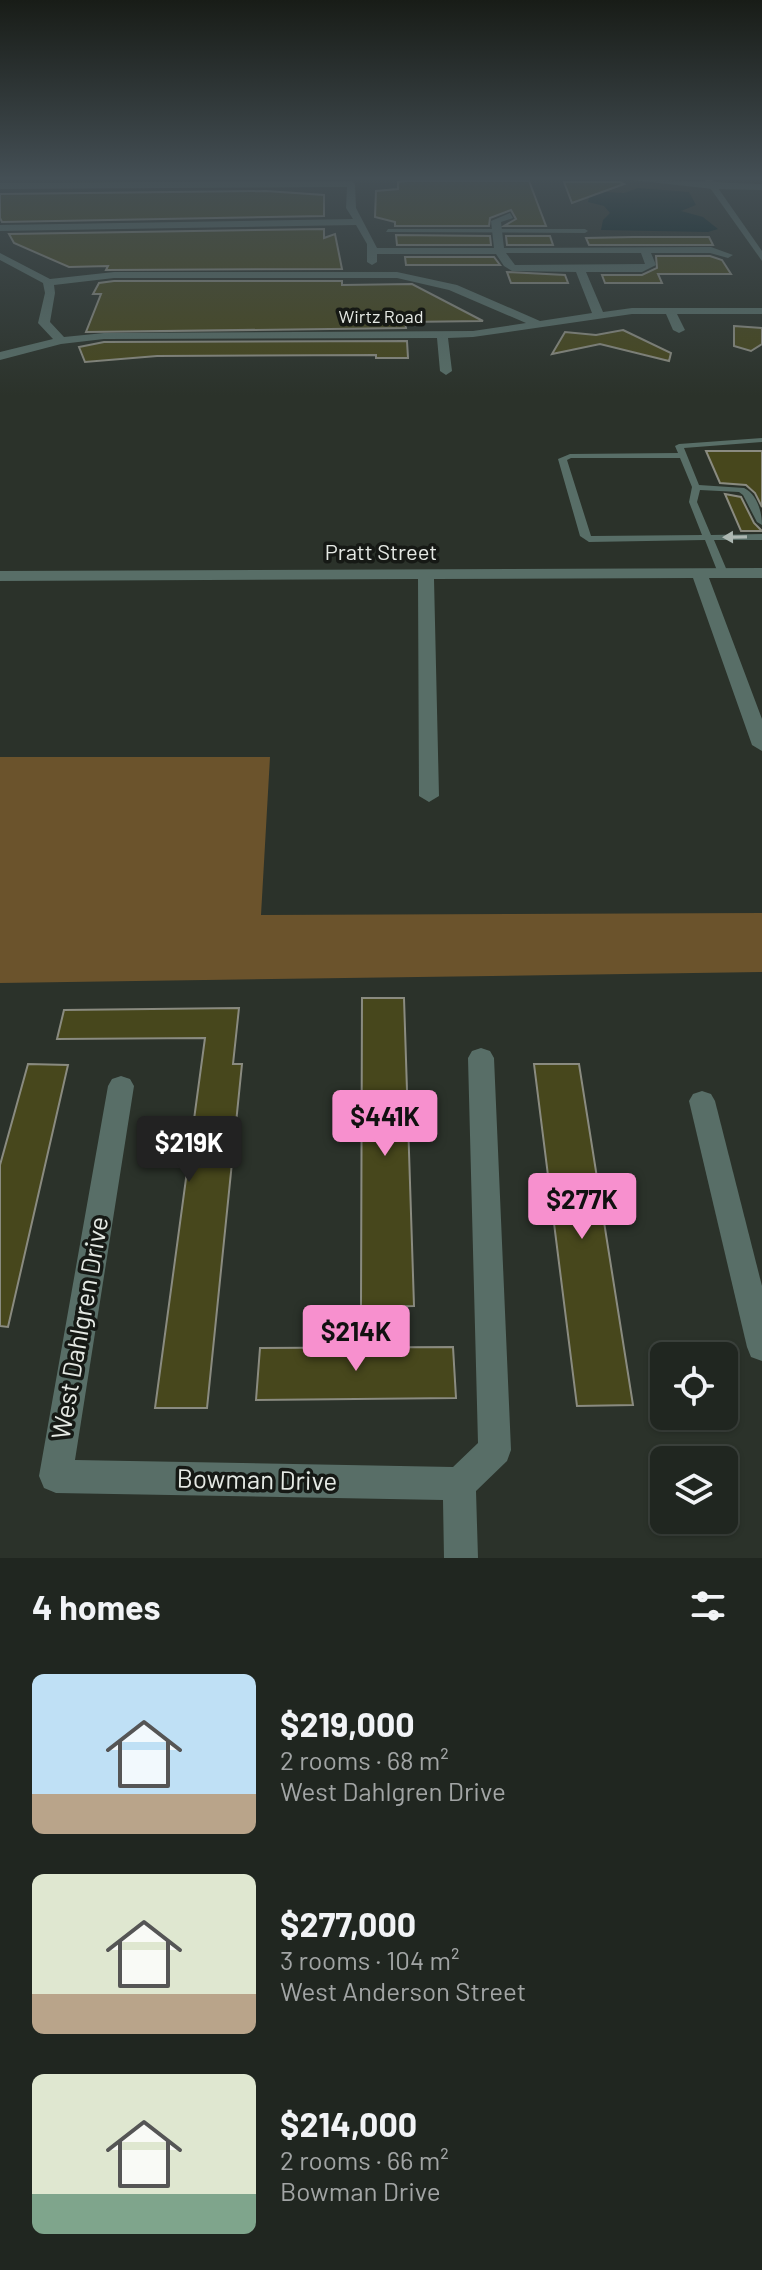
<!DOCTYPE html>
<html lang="en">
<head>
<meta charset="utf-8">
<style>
  :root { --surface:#202620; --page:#2d322d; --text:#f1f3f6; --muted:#a2a5a5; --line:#3d433e; --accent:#f790ce }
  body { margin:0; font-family:Barlow,sans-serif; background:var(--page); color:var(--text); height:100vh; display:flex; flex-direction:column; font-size:30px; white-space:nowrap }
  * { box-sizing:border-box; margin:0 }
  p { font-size:26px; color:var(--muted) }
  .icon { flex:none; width:44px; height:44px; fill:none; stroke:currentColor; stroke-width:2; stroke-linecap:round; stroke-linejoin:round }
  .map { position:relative; height:1558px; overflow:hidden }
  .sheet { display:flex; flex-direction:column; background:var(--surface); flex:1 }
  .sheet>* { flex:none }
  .controls { position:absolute; left:650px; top:1342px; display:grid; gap:16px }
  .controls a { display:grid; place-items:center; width:88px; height:88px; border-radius:12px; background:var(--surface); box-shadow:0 2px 6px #0004,0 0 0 2px var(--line); font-size:40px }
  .price { position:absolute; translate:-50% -68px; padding:0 18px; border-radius:8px; background:var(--accent); color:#111; font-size:26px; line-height:52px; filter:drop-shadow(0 2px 4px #0008) }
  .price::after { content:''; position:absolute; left:50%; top:48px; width:24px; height:18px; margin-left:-12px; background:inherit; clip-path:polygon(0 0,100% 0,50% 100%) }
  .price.selected { background:#222; color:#fff }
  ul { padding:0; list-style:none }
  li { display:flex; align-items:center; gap:24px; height:200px; padding:0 32px }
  li span { display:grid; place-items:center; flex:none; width:224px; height:160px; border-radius:12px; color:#555 }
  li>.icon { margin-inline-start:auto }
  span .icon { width:96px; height:96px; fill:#fffc; stroke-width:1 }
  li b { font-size:34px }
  h2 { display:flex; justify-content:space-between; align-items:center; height:96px; padding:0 32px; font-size:34px }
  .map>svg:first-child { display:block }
</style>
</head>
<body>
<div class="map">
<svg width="762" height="1558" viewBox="0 0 762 1558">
  <rect width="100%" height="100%" fill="#2b322a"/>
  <path fill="#6b532c" d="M0 757H270L261 915 762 913V972L0 983Z"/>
  <path fill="#001d20" d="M638 188 689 192 696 205 681 211 703 217 718 229 708 232 601 230 603 220 610 213 604 206 588 202 591 191 624 193Z"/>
  <g fill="#47471c" stroke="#8a8b80" stroke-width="2">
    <path d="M405 181H529L546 226H504L516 219 511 210 490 218 489 226H395V222L375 217 376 191 398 189V182Z"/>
    <path d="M564 182H620L624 184 572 203Z"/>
    <path d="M266 191 324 195V216L2 222 0 218V194Z"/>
    <path d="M324 229V238L335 234 342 269 106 270 108 266 69 267 14 243 9 234Z"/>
    <path d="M396 235 490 236 491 245H397Z"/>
    <path d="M506 236H550L553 245H507Z"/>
    <path d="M633 237H709L713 245H589L586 238Z"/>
    <path d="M656 256H710L722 260 731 274H658L662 283H605L602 275H642L657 268Z"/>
    <path d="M405 257H494L500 265H406Z"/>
    <path d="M507 272 565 275 568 283H511Z"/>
    <path d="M114 281H342V285L412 284 483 321 405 322 406 328 86 332 101 294H93L99 283Z"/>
    <path d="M734 326 762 328V344L751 351 734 346Z"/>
    <path d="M623 330 671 353 669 361 600 344 552 354 565 332 596 335Z"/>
    <path d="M407 341 408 358H376V355L157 356 85 362 79 347 104 342Z"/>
    <path d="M706 451H762V507L755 493 746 485 720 483Z"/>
    <path d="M725 494 741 497 754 523 762 531H741Z"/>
    <path d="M362 998H404L414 1306 361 1307Z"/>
    <path d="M239 1008 233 1064H242L207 1408H155L205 1038 57 1039 64 1010Z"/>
    <path d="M28 1064 68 1065 8 1327 0 1326V1165Z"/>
    <path d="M534 1064H579L633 1405 577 1406Z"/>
    <path d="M453 1347 456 1398 256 1400 260 1348Z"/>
  </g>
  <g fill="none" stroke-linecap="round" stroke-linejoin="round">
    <g fill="#586e67" fill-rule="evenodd">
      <path d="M388 229H585L588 231 585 233 386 232Z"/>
      <path d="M762 438V442L684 448 699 485 744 488C757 494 762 512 762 525L757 522 743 495 739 492 700 490 697 502 711 535 762 534V540H714L728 573 726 575 723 576 718 573 705 540 589 542 580 536 558 459 570 454 678 453 675 446 679 444ZM571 458H680L692 487 689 502 702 535 591 536 567 460Z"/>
    </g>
    <g fill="#586e67" fill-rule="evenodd">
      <path d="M614 178 762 184V190L713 189Z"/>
      <path d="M351 181 355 184 356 208 377 248H494L491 221 510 213 513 218 501 222 504 248 711 247 733 255 728 258 710 253H651L656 265 642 272H586L603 312 632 308H762V314H677L685 330 679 333 673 330 666 314H632L473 337 448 338 452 371 446 375 440 371 437 338 104 339 61 344 0 360V352L53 339 38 323 45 293 43 283 0 260V253L50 279 114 272H397L457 285 540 321 592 313 576 272 512 271 504 266 496 254H377V262L372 265 367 262V244L356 225 0 231V225L353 219 346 208 347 187 0 189V183ZM506 253H641L645 264 515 265ZM114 278H397L449 290 526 323 473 331 104 333 64 337 50 322 55 293 54 285Z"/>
      <path d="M762 568V578H709L762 719V751L752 745 693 578 434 579 439 796 429 802 419 796 418 579 0 581V571Z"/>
      <path d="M481 1048 490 1051 494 1058 511 1450 507 1461 476 1491 478 1558H444L443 1500 56 1493 44 1488 39 1476 108 1086 112 1079 121 1076 130 1079 134 1086 75 1460 453 1467 478 1443 468 1058 472 1051Z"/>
      <path d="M702 1091 711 1094 715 1101 762 1286V1361L751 1357 747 1347 689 1101 693 1094Z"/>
    </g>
    <path fill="#586e67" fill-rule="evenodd" d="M703 178H711L762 251V261Z"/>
  </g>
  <defs><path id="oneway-solid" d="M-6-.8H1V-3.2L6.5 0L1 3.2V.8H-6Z" transform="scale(2)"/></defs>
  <use fill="#adb8b2" href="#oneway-solid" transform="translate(735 537) rotate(179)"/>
  <linearGradient id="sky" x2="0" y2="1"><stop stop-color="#181c17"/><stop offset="0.45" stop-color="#444f55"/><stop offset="1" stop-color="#444f55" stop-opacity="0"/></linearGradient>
  <rect width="762" height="396" fill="url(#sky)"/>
  <g text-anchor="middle" stroke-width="7" stroke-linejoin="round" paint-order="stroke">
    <g font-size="18" fill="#e5e9e4" stroke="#161915">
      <text x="381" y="323">Wirtz Road</text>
    </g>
    <g font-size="22" fill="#e5e9e4" stroke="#161915">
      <text x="381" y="560">Pratt Street</text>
    </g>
    <g font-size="26" fill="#e5e9e4" stroke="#161915">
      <text transform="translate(80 1328) rotate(-80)" y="9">West Dahlgren Drive</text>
      <text transform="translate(257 1480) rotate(1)" y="9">Bowman Drive</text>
    </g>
  </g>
</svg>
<div class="controls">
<a><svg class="icon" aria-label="locate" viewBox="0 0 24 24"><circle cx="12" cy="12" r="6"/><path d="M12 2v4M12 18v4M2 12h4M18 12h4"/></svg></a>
<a><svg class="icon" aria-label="layers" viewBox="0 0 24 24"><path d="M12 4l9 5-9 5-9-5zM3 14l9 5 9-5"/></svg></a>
</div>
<b class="price" style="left:385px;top:1158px">$441K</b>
<b class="price selected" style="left:189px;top:1184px">$219K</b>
<b class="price" style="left:582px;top:1241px">$277K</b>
<b class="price" style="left:356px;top:1373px">$214K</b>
</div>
<section class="sheet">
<h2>4 homes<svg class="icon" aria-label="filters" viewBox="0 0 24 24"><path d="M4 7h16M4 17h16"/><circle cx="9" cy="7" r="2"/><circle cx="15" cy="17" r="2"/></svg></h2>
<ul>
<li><span style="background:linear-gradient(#bfe0f5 75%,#b9a48a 0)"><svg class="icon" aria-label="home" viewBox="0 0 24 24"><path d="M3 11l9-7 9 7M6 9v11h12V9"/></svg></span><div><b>$219,000</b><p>2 rooms · 68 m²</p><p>West Dahlgren Drive</p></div></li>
<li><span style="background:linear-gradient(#dfe7d0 75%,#b9a48a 0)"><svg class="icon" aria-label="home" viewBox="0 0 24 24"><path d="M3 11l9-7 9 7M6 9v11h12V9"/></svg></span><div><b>$277,000</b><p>3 rooms · 104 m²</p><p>West Anderson Street</p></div></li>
<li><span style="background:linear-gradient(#dfe7d0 75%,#7fa58c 0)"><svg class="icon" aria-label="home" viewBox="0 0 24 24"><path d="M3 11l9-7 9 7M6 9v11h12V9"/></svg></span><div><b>$214,000</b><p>2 rooms · 66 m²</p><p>Bowman Drive</p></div></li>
</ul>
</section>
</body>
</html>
